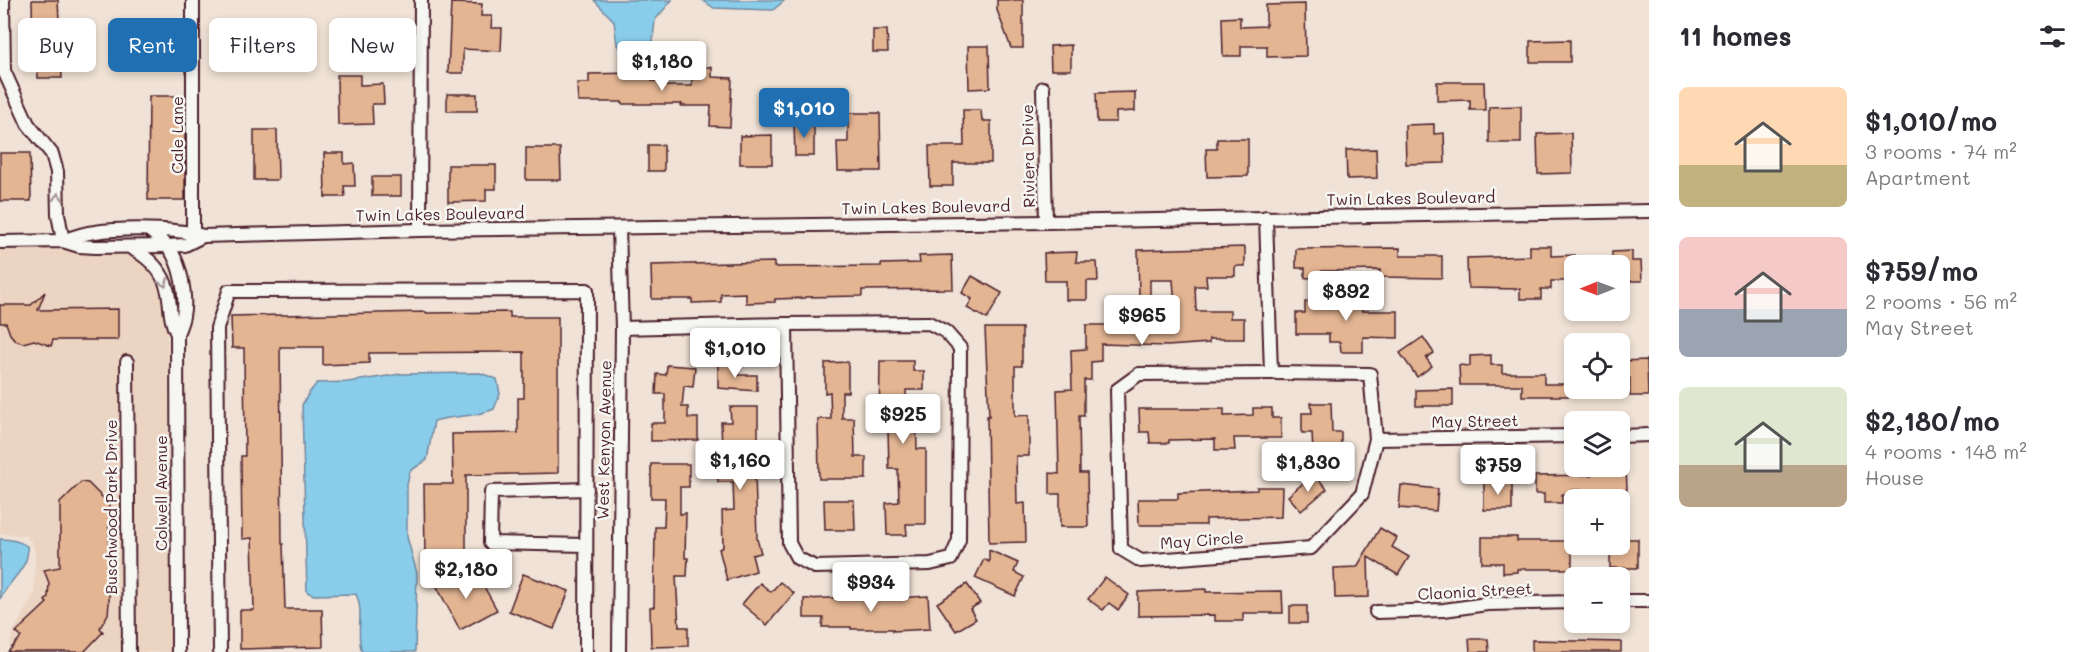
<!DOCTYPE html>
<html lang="en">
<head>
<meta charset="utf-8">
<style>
  :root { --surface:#fff; --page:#f2f2f3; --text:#2b2b33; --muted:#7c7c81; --accent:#1f6fb2 }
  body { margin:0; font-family:Mali,sans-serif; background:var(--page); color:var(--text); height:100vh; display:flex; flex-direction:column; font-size:22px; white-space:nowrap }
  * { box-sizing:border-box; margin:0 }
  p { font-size:20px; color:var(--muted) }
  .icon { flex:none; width:33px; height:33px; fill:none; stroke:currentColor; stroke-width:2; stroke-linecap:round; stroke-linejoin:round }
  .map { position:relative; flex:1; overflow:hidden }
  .panel { display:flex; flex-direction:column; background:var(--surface); width:450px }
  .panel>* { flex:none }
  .guide { position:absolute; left:18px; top:18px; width:570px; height:54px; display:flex; gap:12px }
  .needle { width:39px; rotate:269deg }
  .tools { position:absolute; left:1564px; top:255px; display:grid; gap:12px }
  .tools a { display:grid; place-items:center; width:66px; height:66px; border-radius:9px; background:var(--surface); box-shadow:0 3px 9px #0003; font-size:30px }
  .price { position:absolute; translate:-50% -51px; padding:0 14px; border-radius:6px; background:#fff; color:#222; font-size:20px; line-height:39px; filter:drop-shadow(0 2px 3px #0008) }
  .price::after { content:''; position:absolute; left:50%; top:36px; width:18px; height:14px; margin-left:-9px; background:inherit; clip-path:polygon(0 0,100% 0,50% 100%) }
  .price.active { background:var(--accent); color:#fff }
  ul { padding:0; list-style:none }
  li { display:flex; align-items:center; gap:18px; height:150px; padding:0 30px }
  li span { display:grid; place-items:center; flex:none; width:168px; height:120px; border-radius:9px; color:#555 }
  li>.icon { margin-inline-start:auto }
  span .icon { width:72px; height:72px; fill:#fffc; stroke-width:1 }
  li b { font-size:26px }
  h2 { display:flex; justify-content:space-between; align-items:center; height:72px; padding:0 30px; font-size:26px }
  .pill { padding:0 21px; border-radius:9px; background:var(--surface); box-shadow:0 3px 9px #0003; font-size:21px; line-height:54px }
  .pill.active { background:var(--accent); color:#fff }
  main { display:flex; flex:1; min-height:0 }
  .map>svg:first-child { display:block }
</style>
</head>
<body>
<main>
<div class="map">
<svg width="1649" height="652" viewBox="0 0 1649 652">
  <rect width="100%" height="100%" fill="#f0e2d6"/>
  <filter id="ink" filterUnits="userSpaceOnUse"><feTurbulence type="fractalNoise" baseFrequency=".0167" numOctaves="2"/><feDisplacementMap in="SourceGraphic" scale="12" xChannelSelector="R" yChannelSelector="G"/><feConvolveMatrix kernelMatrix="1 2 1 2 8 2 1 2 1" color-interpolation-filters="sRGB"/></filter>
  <g filter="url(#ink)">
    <path fill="#ecd4c2" d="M0 249H56L59 251 64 249 94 254H126L148 268 157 282 168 334 166 339H168L170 652H137L135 355 119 356 121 652H9L12 635 34 593 35 551 32 543 26 536 0 533Z"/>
    <g fill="#89cdeb" stroke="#70879e" stroke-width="1.5">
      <path d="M594 0H672L655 20 652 49 632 58 617 45 614 21Z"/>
      <path d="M702 0H785L773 10 714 8Z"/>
      <path d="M480 373 497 379 500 394 494 409C474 418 454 415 434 421L427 460 410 471 407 485V537L417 573 415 652H362C355 632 365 612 356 594L314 595 307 592 302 405 309 393 317 383 348 382 401 374Z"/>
      <path d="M0 539C10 539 18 540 27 546 32 566 7 582 0 599Z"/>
    </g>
    <g fill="#e3b593" stroke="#4a1f2b" stroke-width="1.5" fill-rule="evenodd">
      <path d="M32 0H58L62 78H38L37 47H33Z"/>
      <path d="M997 0H1023V48H1011L997 10Z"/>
      <path d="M451 3 482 4 481 16H492L491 28H502L501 51 463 49V73H448Z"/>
      <path d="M1305 4 1306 56 1267 57V46H1241V56H1223L1222 18 1240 17V27L1266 26V5Z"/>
      <path d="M873 30H887L888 52H873Z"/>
      <rect x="370" y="31" width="35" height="13"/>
      <path d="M1570 40V62H1530V41Z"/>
      <path d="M1071 45V70H1051L1050 46Z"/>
      <path d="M968 46H989L990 88 969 89Z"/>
      <path d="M692 67H712V77L732 78 730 127 710 126 711 106H681L682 104H622V102H578L577 83H589V74L632 73V69H652V81H662V86H692Z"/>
      <path d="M337 75H360V85L383 84 384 104H372L373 124 338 125Z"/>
      <path d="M1437 82H1484L1485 110H1470V100L1437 101Z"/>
      <path d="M1135 92V111L1116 112V122H1097L1096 93Z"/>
      <rect x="447" y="94" width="30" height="17"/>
      <path d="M149 96H185V200H148Z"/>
      <path d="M1521 106V143H1489V107Z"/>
      <path d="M963 110H981L982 121H991V163H953V186H930L929 146H964Z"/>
      <path d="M848 113H880L881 171H838L837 142H848Z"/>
      <path d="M794 123H814V156H795Z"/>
      <path d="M1434 124V134L1444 133 1445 163 1406 164 1405 125Z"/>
      <path d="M254 130H277L278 180H254Z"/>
      <path d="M1571 133 1572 173 1538 174 1537 134Z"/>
      <path d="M772 135V164H740V136Z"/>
      <path d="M1217 139H1248V176L1207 177 1206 149H1217Z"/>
      <rect x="648" y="145" width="16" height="26"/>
      <path d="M526 148H560L561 180H526Z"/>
      <path d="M1376 149 1377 178 1347 179 1346 150Z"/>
      <path d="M0 153H30L31 201H0Z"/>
      <path d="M324 153H344V164L354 163 355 186H344L345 197H325Z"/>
      <path d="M448 165H496V189H486V201L448 202Z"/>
      <rect x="372" y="177" width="29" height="19"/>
      <path d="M1530 246H1551V256L1575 255V281H1551V289H1541V299H1520V289L1468 288 1467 258 1530 256Z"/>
      <path d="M1245 247V266H1235V276H1206L1207 286H1195L1196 311H1230V318H1244V339H1209V343L1168 346 1101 344V361L1091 362V380H1084V416H1079L1080 473H1087L1088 527H1060V494H1050V473L1059 474 1057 390 1072 389 1071 350 1086 349V325H1134L1133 297H1139L1138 250ZM1150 280H1173L1176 317H1150Z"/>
      <path d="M1400 248V256H1442V278L1380 277V270L1322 271V277L1305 278V268H1296V249Z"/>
      <path d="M1632 251V261H1641L1642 281H1620V266H1612V252Z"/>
      <path d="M1077 252 1076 262H1097L1098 281H1087V300H1066V281H1045L1044 253Z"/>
      <path d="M952 255 953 289 862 290V296L805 297V298L775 299V302L746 303V293L721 294V302L692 303V299H652L651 265 774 262V267L881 266V264L920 263 919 256Z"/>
      <path d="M972 276 1002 293 987 319 967 308 972 299 962 293Z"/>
      <path d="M45 292 38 310 118 309V340H53L51 346 34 340 23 343 15 340 10 334 6 323H0V305H31Z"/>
      <path d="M1362 298V311H1398V338L1363 337V352H1341L1340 342H1329V334H1296V313H1305V302H1313V299Z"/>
      <path d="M426 312V313L510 312V317H558V473L466 475V558L425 559 424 484H453L452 434 518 433V398H524V352L369 353V363L323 365V347H280L282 544H283L285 609H322L323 647 240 649V610H254L252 538 242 539 241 456H245L244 348H232L231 316Z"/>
      <path d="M985 328H1022V366H1015V416L1029 415V456H1016L1017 504 1025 503 1026 542 989 543 987 416H989Z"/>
      <path d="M1423 337 1434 353 1426 358 1432 366 1417 377 1400 353Z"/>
      <path d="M1491 355V365H1502V373H1544V384H1575V396H1522V385H1460L1459 365 1470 366V356Z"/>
      <path d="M1647 360 1648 396H1630V378H1620V361Z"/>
      <path d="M880 361H913V371H924V390H906L907 418H916L917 449H926V524H906L907 535H887L886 503 899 502 898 469H889L888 430 879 429Z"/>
      <path d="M848 362V392H842V418H854L855 457H866V479H819L818 419H831L830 392 825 393V363Z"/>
      <path d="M718 364H738V375H757V391L718 388Z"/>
      <path d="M667 365 695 367 693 387 684 386 682 407H688V418H698V440L651 441V423H665V394H656L657 374 666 375Z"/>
      <path d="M1453 389V406H1416V390Z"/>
      <path d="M1311 403H1331L1332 432H1341V451L1313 452 1312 433H1302V413H1312Z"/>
      <path d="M730 407H758V472H755L757 539 761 553 752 555 756 571 727 580 719 549 723 547 722 511 734 510 733 482H718V451H722L721 422H731Z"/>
      <path d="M1253 408H1272V418H1281V438H1234L1235 450H1215V439L1169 440V443H1150L1149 432H1140L1139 409H1224V416L1253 415Z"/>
      <path d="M651 464H689V487H680V514L686 513 685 558H688L687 576H676L679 627H688V646L651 647 650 607H654L655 527H664L665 498H651Z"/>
      <path d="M1612 466H1626L1627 490H1571V494H1562V503H1544V494H1535V476L1591 475V472L1612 471Z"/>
      <path d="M1314 474 1327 489 1301 511 1288 496Z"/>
      <path d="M81 482 88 483 109 504V603L108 614 100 628 103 632 84 652H8L21 637 16 632 47 603 45 601 48 597 49 583 44 570 60 567V503Z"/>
      <rect x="1484" y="482" width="28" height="28"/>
      <path d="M1401 485 1438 489 1436 511 1399 508Z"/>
      <path d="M1257 487H1282L1281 517 1206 519V525H1139L1138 499H1178V493L1257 490Z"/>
      <path d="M824 500H854L855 530H825Z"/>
      <path d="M1380 528 1397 538 1392 547 1409 557 1398 575 1368 557 1369 597 1335 598 1334 568 1357 567Z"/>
      <path d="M1482 537H1517V541H1572V569H1517V572L1503 573V563H1482Z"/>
      <path d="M1620 539H1638V568H1610V544H1620Z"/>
      <path d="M989 550 1018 563 1014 572 1024 577 1015 596 975 578 984 559 989 562Z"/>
      <path d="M477 574 497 610 460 630 436 585 454 575 459 583Z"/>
      <path d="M523 574 569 591 554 629 509 611Z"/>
      <path d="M1105 577 1129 595 1118 610 1109 603 1103 610 1088 599Z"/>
      <path d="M780 582 794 593 767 625 742 604 760 583 771 592Z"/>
      <path d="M967 584 980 603 970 609 976 619 956 631 937 603Z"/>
      <path d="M1206 589V592L1282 591 1283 613H1243V621H1215V615L1138 616V592Z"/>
      <path d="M881 596V599L928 596 930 629 893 631V629H851V627H822L823 618H804V599Z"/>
      <rect x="1290" y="606" width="17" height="17"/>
      <path d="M1469 639H1488L1489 652H1470Z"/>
      <path d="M1532 640 1621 642V652H1532Z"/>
    </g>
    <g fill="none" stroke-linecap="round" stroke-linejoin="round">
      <g stroke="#4a1f2b" stroke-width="16">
        <g id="minor">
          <path d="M3 0 4 71 28 124 52 154 57 172 58 214 63 241"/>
          <path d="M1043 88 1046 222"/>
          <path d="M1266 217 1271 373"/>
          <path d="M420 230 421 0"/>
          <path d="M150 231C156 236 163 241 168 247 181 263 187 296 183 316 182 322 179 328 177 334L178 652"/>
          <path d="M193 233V0"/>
          <path d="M63 241C73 237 84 233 95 232 121 228 179 228 203 236L420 230 1046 222 1649 211"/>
          <path d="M0 242 63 241 79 246 95 247 167 246 185 245 203 236"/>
          <path d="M131 248C152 259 166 274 169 298 171 313 170 320 177 334"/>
          <path d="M929 323 946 332 960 348 959 540 951 559 930 564 815 567 797 558 789 543 786 324Z"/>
          <path d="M622 328 786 324"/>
          <path d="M127 362 129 652"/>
          <path d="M1271 373 1370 374 1376 439 1362 494 1311 548 1141 561 1121 549 1117 390 1139 374Z"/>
          <path d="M1620 436 1649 435"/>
          <path d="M1376 439 1575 436"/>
          <path d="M586 545 490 543 491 492 587 489"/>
          <path d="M1620 601H1649"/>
          <path d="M1376 612 1444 610 1487 604 1575 602"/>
          <path d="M220 652 217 328 229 291 587 290 586 652"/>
          <path d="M619 652 622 328 619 228"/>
        </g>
      </g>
      <use href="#minor" stroke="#f6f6f2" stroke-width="12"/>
    </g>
    <defs><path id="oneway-chevron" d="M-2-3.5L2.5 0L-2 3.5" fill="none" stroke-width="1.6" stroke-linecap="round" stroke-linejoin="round" transform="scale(1.5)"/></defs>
    <g stroke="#a99598">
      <use href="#oneway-chevron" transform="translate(58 197) rotate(-90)"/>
      <use href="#oneway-chevron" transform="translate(164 283) rotate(69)"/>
    </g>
  </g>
  <g text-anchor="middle" stroke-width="5" stroke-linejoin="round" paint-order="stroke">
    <g font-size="16" fill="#4a1f2b" stroke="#f6f6f2">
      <text transform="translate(177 135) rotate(-90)" y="6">Cale Lane</text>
      <text transform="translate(1028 156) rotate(-91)" y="6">Riviera Drive</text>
      <text transform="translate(1411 198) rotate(-1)" y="6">Twin Lakes Boulevard</text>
      <text transform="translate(926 207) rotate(-1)" y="6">Twin Lakes Boulevard</text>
      <text transform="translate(440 214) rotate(-1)" y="6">Twin Lakes Boulevard</text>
      <text transform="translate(1475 421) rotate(-1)" y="6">May Street</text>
      <text transform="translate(604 440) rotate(-89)" y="6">West Kenyon Avenue</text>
      <text transform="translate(161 493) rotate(-90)" y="6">Colwell Avenue</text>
      <text transform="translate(111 507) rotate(-90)" y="6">Buschwood Park Drive</text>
      <text transform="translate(1202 540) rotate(-4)" y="6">May Circle</text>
      <text transform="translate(1475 591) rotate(-3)" y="6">Claonia Street</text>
    </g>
  </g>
</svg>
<div class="tools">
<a><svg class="needle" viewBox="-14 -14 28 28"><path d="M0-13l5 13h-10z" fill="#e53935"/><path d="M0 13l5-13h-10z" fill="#7c7c81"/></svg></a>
<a><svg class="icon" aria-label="locate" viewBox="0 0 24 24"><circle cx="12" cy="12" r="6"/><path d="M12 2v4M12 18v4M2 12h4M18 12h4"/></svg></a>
<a><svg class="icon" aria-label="layers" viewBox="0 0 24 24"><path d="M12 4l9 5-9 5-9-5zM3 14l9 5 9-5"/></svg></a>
<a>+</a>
<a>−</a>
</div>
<b class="price" style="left:662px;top:92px">$1,180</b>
<b class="price active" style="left:804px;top:139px">$1,010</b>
<b class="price" style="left:1346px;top:322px">$892</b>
<b class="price" style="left:1142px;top:346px">$965</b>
<b class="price" style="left:735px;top:379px">$1,010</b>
<b class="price" style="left:903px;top:445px">$925</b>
<b class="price" style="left:740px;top:491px">$1,160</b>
<b class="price" style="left:1308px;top:493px">$1,830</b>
<b class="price" style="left:1498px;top:496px">$759</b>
<b class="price" style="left:466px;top:600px">$2,180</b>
<b class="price" style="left:871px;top:613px">$934</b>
<div class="guide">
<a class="pill">Buy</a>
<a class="pill active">Rent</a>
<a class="pill">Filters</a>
<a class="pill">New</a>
</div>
</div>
<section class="panel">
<h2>11 homes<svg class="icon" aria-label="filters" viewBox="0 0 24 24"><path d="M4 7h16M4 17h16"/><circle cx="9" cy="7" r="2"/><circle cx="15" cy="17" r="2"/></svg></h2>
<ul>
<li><span style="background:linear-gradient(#ffd9b3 65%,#c2b280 0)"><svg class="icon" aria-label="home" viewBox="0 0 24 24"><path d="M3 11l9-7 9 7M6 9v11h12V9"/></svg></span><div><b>$1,010/mo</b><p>3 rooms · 74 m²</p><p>Apartment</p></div></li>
<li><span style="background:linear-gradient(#f6c9c9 60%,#9aa5b1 0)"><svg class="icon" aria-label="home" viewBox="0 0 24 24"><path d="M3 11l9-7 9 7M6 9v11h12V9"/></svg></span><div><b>$759/mo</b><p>2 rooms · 56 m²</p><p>May Street</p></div></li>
<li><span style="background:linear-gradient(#dfe7d0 65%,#b9a48a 0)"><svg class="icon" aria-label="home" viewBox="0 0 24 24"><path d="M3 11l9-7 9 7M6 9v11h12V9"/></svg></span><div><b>$2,180/mo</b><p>4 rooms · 148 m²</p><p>House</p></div></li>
</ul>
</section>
</main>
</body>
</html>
